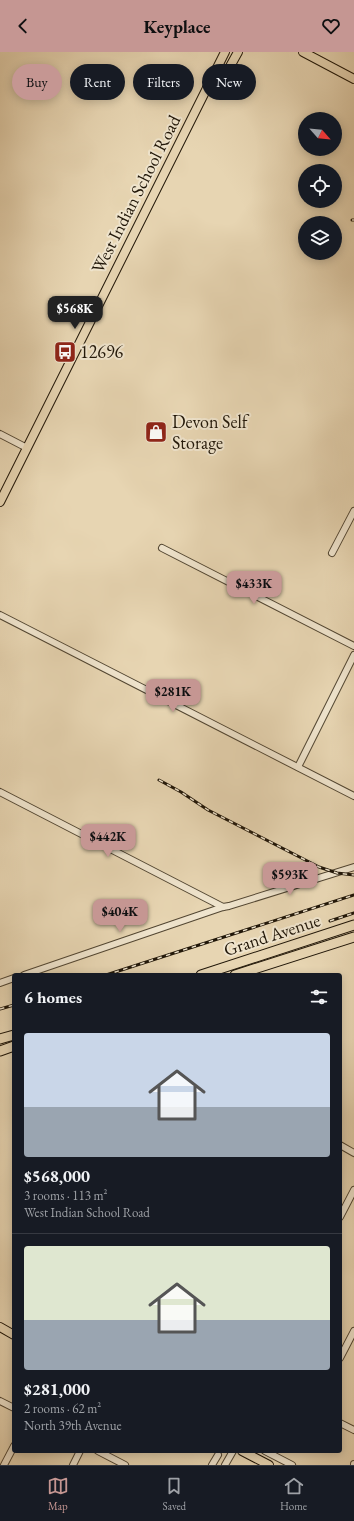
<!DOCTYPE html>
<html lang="en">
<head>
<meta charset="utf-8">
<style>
  :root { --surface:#171b24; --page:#242831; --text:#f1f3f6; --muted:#9ea1a6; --line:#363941; --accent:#c59692 }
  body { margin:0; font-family:"EB Garamond",serif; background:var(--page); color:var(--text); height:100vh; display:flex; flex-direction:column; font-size:15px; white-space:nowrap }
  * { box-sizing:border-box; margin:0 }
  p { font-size:13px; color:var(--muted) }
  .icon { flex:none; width:22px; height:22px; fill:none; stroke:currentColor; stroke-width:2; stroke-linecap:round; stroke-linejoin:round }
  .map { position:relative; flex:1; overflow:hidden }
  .drawer { position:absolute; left:12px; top:921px; width:330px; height:480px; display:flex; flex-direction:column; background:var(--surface); border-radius:4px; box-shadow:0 2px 10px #0003 }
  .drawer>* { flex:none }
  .hud { position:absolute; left:12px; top:12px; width:330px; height:36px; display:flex; gap:8px }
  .needle { width:26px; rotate:117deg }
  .controls { position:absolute; left:298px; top:60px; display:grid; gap:8px }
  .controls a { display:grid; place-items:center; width:44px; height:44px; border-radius:50%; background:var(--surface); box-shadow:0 2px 10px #0003; font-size:20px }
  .price { position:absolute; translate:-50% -34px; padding:0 9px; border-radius:8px; background:var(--accent); color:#111; font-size:13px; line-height:26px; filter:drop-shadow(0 1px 2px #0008) }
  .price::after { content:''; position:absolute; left:50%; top:24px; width:12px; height:9px; margin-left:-6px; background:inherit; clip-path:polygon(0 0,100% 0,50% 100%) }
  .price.active { background:#222; color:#fff }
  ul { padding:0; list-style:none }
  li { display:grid; align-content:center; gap:8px; height:212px; padding:0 12px }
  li+li { border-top:1px solid var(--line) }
  li span { display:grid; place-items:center; height:124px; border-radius:4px; color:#555 }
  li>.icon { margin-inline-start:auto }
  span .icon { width:72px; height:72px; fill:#fffc; stroke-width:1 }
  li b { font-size:17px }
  h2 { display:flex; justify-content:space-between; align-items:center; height:48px; padding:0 12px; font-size:17px }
  .pill { padding:0 14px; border-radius:18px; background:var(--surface); box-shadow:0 2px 10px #0003; font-size:14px; line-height:36px }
  .pill.active { background:var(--accent); color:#111 }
  header { display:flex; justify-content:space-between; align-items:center; height:52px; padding:0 12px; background:var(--accent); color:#111; font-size:18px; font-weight:700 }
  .tab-bar { display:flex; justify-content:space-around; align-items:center; height:56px; border-top:1px solid var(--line); background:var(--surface); font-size:11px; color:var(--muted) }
  .tab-bar a { display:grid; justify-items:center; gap:2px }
  .tab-bar .active { color:var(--accent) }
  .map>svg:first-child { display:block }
</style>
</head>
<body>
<header><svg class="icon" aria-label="back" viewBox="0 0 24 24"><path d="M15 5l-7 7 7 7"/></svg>Keyplace<svg class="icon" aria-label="heart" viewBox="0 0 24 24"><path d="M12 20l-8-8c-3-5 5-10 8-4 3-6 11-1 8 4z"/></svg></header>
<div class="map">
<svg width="354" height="1413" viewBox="0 0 354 1413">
  <rect width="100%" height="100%" fill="#e7d5b2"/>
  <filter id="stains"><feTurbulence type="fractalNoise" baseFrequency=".005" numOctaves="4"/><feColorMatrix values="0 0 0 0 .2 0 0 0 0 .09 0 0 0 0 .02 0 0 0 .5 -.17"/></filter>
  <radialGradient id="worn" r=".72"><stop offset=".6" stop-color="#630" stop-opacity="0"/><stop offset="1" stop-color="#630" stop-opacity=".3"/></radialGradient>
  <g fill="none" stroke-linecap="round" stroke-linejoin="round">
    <g stroke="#524632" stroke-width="8">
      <g id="minor">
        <path d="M0 382 27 396"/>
        <path d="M162 496 354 594"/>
        <path d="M332 501 354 459"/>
        <path d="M0 563 354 744"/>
        <path d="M298 715 354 603"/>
        <path d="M0 740 223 855"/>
        <path d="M24 923 223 855 229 854 354 815"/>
        <path d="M0 931 14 926"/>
        <path d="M340 1093 354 1101"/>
        <path d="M340 1165 354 1138"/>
        <path d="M340 1306 354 1279"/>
        <path d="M0 1349 14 1356"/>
        <path d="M340 1371 354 1378"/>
        <path d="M98 1399 125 1413"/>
        <path d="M265 1399 292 1413"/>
        <path d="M4 1413 14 1394"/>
        <path d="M73 1413 80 1399"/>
        <path d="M212 1413 218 1403"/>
        <path d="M225 1413 233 1399"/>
        <path d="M354 1413V1412"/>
      </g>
    </g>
    <g stroke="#201608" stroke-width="10">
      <g id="major">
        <path d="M303 0 354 27"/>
        <path d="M207 36 222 29 238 0"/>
        <path d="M0 450 225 0"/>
        <path d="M0 1275 14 1283"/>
        <path d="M242 1399 269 1413"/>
      </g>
    </g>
    <g stroke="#201608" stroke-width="11">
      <g id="highway">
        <path d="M201 923 354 873"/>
        <path d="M235 923 354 885"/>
        <path d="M0 987 14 983"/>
        <path d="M0 999 14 994"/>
      </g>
    </g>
    <use href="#minor" stroke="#efe4cd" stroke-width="6"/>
    <use href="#major" stroke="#e7d5b2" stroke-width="8"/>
    <use href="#highway" stroke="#e7d5b2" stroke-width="9"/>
    <g stroke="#201608" stroke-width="3">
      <g id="rail">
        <path d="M352 168H354"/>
        <path d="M159 728 181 740 208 758 319 815 337 821 354 823"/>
        <path d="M330 869 354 861"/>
        <path d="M106 923 354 843"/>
        <path d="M0 957 14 953"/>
      </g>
    </g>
    <use href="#rail" stroke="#efe4cd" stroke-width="1.5" stroke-dasharray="4.5" stroke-linecap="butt"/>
  </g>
  <defs>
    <g id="bus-square" transform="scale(1.15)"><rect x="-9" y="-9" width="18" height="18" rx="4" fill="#8f2418" stroke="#efe4cd"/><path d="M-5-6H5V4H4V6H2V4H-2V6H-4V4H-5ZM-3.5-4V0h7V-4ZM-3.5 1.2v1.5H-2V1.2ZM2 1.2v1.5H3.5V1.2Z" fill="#fff"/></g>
    <g id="shop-square" transform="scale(1.15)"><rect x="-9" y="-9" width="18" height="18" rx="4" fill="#8f2418" stroke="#efe4cd"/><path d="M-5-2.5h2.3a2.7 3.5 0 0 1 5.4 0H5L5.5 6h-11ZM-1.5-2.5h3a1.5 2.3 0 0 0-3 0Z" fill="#fff"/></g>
  </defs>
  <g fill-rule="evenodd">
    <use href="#bus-square" x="65" y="300"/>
    <use href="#shop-square" x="156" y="380"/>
  </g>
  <g text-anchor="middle" stroke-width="4" stroke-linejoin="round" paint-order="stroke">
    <g font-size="18" fill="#201608" stroke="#efe4cd">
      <text transform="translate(136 142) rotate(-63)" y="6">West Indian School Road</text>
      <text transform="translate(272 883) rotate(-18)" y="6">Grand Avenue</text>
    </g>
    <g font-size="18" fill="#201608" stroke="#efe4cd" text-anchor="start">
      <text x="80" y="306">12696</text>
      <text x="172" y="376">Devon Self<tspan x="172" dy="21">Storage</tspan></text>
    </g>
  </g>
  <rect width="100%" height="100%" filter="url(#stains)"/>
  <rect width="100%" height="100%" fill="url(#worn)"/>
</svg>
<div class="controls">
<a><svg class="needle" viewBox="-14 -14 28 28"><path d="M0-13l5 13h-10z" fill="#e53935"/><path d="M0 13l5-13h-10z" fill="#9ea1a6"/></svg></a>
<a><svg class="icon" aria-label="locate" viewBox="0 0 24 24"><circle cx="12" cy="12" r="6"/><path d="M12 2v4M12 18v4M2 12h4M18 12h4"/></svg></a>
<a><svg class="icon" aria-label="layers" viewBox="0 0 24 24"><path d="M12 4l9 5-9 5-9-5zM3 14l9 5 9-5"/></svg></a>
</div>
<b class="price active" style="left:75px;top:278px">$568K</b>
<b class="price" style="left:254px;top:553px">$433K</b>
<b class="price" style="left:173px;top:661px">$281K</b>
<b class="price" style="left:108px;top:806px">$442K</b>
<b class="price" style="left:290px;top:844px">$593K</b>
<b class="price" style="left:120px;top:881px">$404K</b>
<div class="hud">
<a class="pill active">Buy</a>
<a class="pill">Rent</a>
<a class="pill">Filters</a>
<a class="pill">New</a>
</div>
<section class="drawer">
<h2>6 homes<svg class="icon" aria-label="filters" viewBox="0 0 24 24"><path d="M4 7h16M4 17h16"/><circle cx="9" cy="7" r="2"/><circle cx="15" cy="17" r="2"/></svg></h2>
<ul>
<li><span style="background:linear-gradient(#c9d6e8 60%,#9aa5b1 0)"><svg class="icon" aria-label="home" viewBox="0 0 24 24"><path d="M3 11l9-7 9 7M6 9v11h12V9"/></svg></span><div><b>$568,000</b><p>3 rooms · 113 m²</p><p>West Indian School Road</p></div></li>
<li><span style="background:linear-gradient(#dfe7d0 60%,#9aa5b1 0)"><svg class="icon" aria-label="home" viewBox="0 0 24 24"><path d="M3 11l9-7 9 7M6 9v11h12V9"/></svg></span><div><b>$281,000</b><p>2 rooms · 62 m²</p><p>North 39th Avenue</p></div></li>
</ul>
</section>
</div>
<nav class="tab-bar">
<a class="active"><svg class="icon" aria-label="map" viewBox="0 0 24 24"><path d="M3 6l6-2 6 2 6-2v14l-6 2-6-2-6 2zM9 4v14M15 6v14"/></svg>Map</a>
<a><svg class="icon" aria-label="saved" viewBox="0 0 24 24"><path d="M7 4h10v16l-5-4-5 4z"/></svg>Saved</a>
<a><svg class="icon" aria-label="home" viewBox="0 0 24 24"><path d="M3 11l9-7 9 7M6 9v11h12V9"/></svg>Home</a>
</nav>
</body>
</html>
